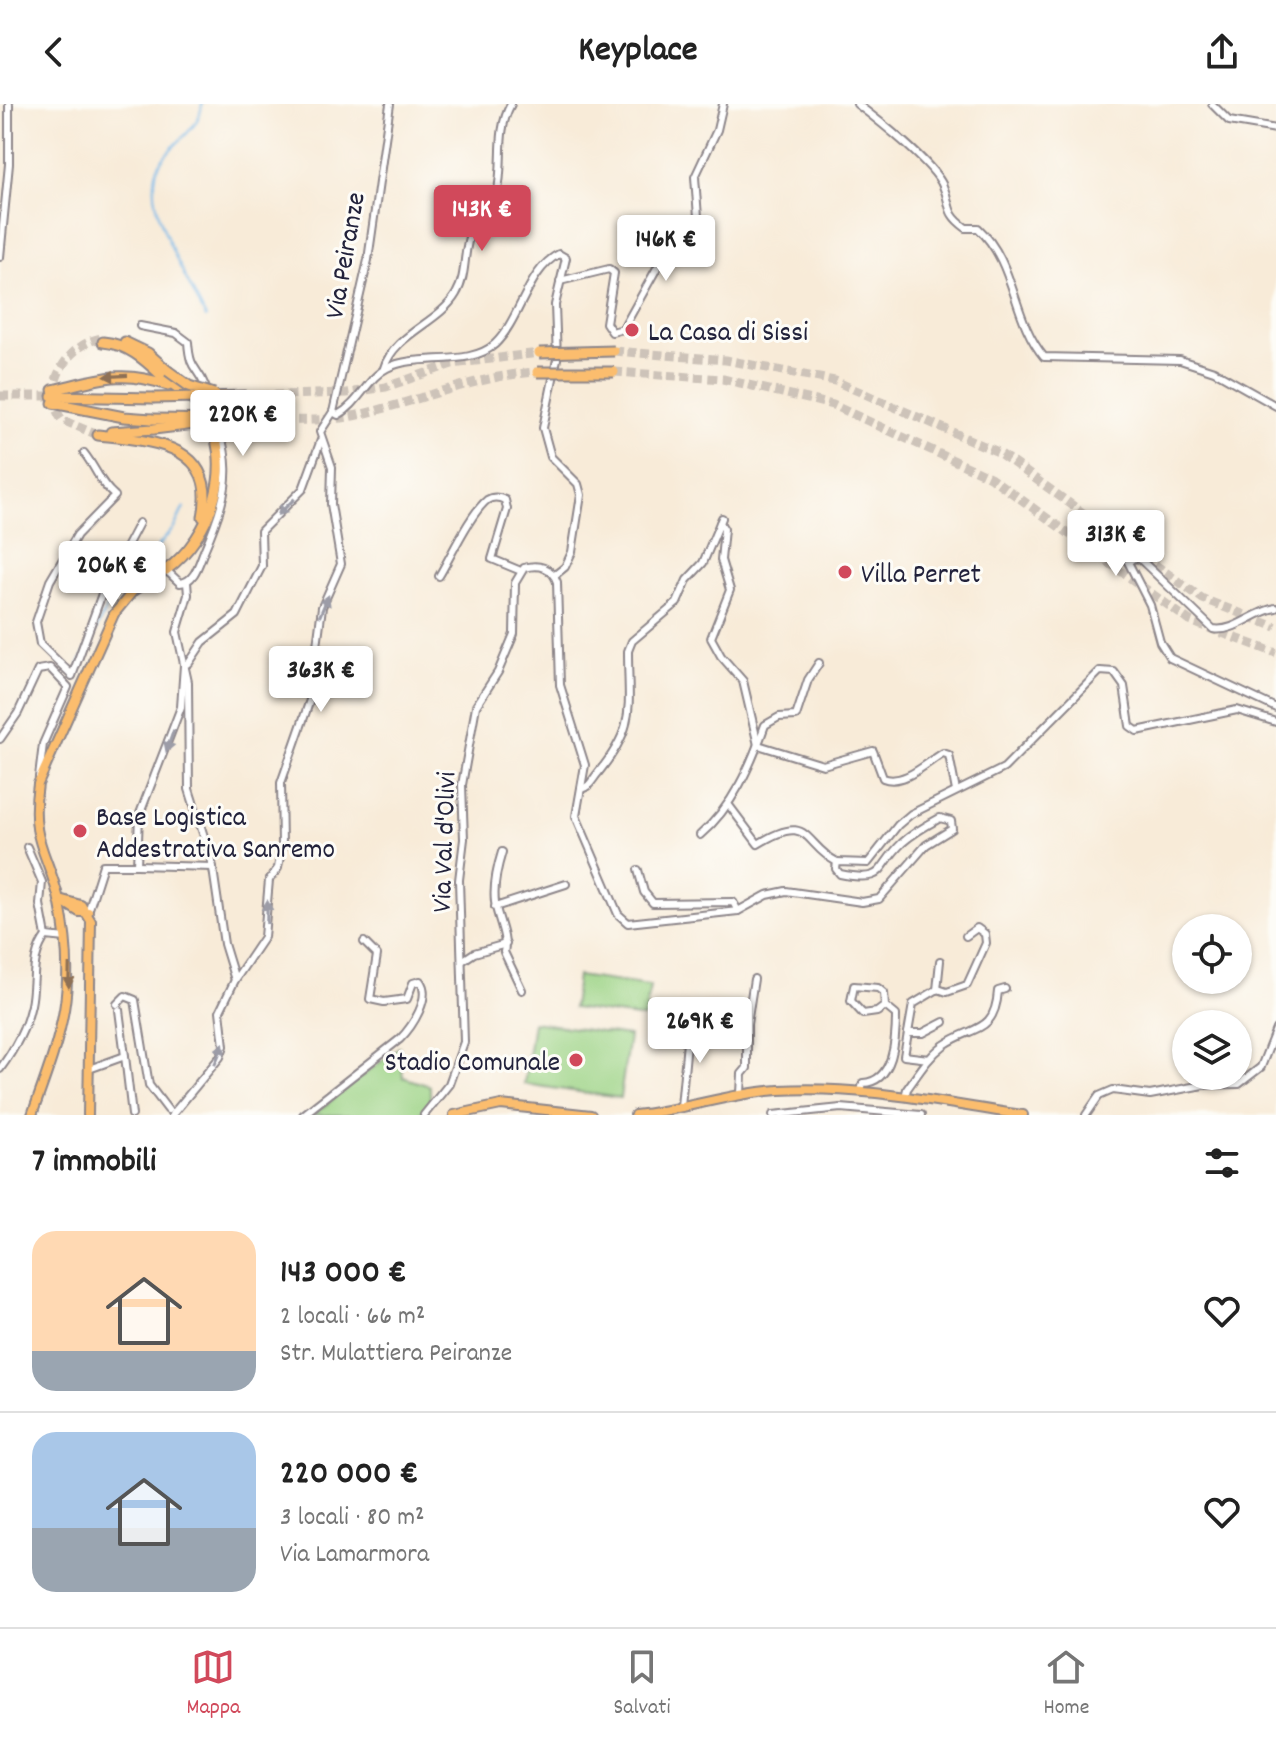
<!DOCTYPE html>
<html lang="it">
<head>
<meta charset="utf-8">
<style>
  :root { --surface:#fff; --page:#f2f2f2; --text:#222; --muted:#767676; --line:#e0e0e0; --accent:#d1495b }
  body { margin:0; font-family:Dekko,sans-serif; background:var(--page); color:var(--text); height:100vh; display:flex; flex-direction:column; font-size:30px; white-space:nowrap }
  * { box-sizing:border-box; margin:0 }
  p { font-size:26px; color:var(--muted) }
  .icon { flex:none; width:44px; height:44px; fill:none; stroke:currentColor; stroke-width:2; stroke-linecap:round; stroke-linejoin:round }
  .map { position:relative; height:1011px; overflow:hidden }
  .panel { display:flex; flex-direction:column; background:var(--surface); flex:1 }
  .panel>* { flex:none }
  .tools { position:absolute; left:1172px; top:810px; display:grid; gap:16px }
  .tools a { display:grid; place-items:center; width:80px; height:80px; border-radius:50%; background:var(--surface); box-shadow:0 2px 6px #0004; font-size:40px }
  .price { position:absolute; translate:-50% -68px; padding:0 18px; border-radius:8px; background:#fff; color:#222; font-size:26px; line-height:52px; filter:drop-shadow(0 2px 4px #0008) }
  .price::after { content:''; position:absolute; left:50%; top:48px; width:24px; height:18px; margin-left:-12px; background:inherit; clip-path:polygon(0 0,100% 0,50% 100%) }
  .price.selected { background:var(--accent); color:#fff }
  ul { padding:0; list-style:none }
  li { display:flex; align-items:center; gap:24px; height:200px; padding:0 32px }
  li+li { border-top:2px solid var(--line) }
  li span { display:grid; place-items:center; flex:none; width:224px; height:160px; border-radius:24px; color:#555 }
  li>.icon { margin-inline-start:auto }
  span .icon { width:96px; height:96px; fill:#fffc; stroke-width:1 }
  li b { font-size:34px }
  h2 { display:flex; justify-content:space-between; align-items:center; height:96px; padding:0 32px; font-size:34px }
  header { display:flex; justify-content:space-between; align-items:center; height:104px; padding:0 32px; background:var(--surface); font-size:36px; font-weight:700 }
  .menu { display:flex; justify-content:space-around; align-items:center; height:112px; border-top:2px solid var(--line); background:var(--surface); font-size:22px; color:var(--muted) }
  .menu a { display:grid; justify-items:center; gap:4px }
  .menu .selected { color:var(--accent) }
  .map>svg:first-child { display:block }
</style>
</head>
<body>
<header><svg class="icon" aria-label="back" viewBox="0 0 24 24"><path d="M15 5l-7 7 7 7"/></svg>Keyplace<svg class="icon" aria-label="share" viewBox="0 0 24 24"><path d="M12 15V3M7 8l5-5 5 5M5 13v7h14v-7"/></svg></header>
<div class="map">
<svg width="1276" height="1011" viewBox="0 0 1276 1011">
  <rect width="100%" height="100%" fill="#fdfcf7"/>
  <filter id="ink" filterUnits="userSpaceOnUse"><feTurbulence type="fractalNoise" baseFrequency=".0125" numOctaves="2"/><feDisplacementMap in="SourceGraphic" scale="16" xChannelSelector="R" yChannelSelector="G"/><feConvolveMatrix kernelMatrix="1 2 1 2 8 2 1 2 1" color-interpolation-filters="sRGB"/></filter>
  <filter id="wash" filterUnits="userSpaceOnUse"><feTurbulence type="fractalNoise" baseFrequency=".006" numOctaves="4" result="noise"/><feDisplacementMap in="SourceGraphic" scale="32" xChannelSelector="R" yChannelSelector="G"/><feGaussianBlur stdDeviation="1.8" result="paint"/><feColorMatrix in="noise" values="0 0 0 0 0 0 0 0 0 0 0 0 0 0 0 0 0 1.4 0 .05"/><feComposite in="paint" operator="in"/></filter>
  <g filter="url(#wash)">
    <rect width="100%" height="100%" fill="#f8ebd8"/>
    <g fill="#9cd385" stroke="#5f7a60" stroke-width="2">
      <path d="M577 872 650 882 645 914 573 904Z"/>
      <path d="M533 918 629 932 620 994 524 980Z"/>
      <path d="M399 943 403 973 430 982V998L419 1011H313Z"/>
    </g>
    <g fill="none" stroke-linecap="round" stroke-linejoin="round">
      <g stroke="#74b7e9" stroke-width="2">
        <path d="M202 0C200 27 172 38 160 59 138 98 189 177 206 214"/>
        <path d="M79 561 110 497 174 424 184 403"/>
      </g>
    </g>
  </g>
  <g filter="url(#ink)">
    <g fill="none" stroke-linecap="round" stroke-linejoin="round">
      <g stroke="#cdc3b9" stroke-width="9" stroke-dasharray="9 4.5" stroke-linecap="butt">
        <path d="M614 247 726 256 835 277 998 348 1203 495 1276 523"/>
        <path d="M614 268 723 275 833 301 990 373 1190 517 1276 549"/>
        <path d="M0 292H52"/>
        <path d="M246 292 347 289 386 283 452 260 539 249"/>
        <path d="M243 316C278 315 318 319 353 312 415 299 473 272 537 268"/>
        <path d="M98 331 62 316C40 285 66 240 102 234"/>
      </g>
      <g stroke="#8d868a" stroke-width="10">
        <g id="minor">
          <path d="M857 0C878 16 934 60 943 82 952 102 944 108 966 124H978C1016 159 1012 215 1044 253L1180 256 1214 267 1276 302"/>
          <path d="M1212 0 1229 17 1276 25"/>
          <path d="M0 153 9 60V0"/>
          <path d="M560 177 609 165 614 169 606 219 612 228 623 225 663 153 698 113 695 73 717 26 723 0"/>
          <path d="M140 222 176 229 188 238C190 268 197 261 205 282 231 356 236 373 204 447 199 459 195 478 180 479L166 466"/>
          <path d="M384 264C394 230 439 219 456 190 468 170 462 146 472 125 479 113 493 104 497 90 505 60 495 29 511 0"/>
          <path d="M333 308 338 311C359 300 368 273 387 264 419 248 469 264 495 240 520 216 528 165 559 150L566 154 555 201 557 255 543 324 551 353 578 380 581 391 572 448 565 463 555 471"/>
          <path d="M333 308 368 156 390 0"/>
          <path d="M720 419 724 425 721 456 730 486 711 534 721 552 743 577 758 641"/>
          <path d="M439 472C451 452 470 410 487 396 493 392 499 393 505 396L507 405 492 455 521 467"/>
          <path d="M187 478 188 491 177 528 188 578 189 685 212 758 224 840 235 876"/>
          <path d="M1276 504C1254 507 1235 529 1213 525L1140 455 1134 454 1128 458 1150 501 1160 538 1170 554 1276 604"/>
          <path d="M72 571 40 540 36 518 50 477 77 431 115 392C100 380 96 364 84 349"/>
          <path d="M72 572 103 487 139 419"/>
          <path d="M0 635 18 609 38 566 50 564 68 583 43 640 39 673"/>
          <path d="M758 641 823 661 873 647 883 674C904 682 926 659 943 649L949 651 956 687"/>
          <path d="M581 685C590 683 592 676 598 669 637 621 628 605 628 547L632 537 677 499 687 476 703 459 722 414"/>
          <path d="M728 700 758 740C811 707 803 741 837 758"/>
          <path d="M700 731C733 703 751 661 765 621L779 613 796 612 808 576 819 559"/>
          <path d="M27 743 42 778 40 800 46 832"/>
          <path d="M502 748C497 764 493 781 495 798 497 814 508 833 504 848L522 886"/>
          <path d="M137 761 213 763"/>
          <path d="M638 766 644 788 653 799 733 798 738 807"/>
          <path d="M495 803 566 780"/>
          <path d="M88 808 103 761H137L139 712 181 603 184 561 189 559 203 538 237 511 262 462 261 427 303 385 321 336"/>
          <path d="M462 857 474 849 506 840"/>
          <path d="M937 886 940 857"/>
          <path d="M117 900 125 892 135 896 149 981 168 1006"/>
          <path d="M119 906 125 952"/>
          <path d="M908 929H923L944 918"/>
          <path d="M929 955 904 952 913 900 938 885 947 888 967 881 986 839 985 830 977 824 966 832"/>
          <path d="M0 965C14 946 26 925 31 901 36 877 30 853 46 832L66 834"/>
          <path d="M89 965 125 952 132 1011"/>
          <path d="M861 987 863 979C894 978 896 935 896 911L885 902 877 908 863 910 851 897 854 882 878 884 884 889 885 902"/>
          <path d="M741 989 742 970 747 964V920L754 875"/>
          <path d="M905 993 907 985C918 970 928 953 944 941 973 921 995 930 998 887L1005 885"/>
          <path d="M681 1002 689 917"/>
          <path d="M172 1011 220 953 224 942 220 907 235 876 264 833 269 776 278 764 282 741 281 679 310 596 322 503 341 460 331 400 332 363 320 328 333 308"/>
          <path d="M303 1011 400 935C412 923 432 893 420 877L413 879 407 895 384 898 370 895 377 851 364 838"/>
          <path d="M424 1011 449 980 464 938 459 776 464 735 462 681 476 602 498 568 514 530 515 479 524 464C538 460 552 463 557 478L560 581 585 661 576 712 618 810 628 819 738 807 767 791 786 787 862 798 879 795 926 741 952 725 951 717 940 714C927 721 913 729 902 739 875 765 887 779 840 770L836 765 837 758 868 759 898 721 911 710 1004 664 1100 567 1114 568 1124 582 1130 622 1137 627 1237 606 1276 618"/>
          <path d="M773 1011 841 1004 921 1011"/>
          <path d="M1086 1011 1099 992 1113 986 1150 991 1203 981 1239 980 1261 963 1276 925"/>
        </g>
      </g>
      <g stroke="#8d868a" stroke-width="12">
        <g id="major">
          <path d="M59 795 81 801 91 817 88 1011"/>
          <path d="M59 795 79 808H88"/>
          <path d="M32 1011C61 930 78 888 60 800 49 749 29 739 38 680L114 510 133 487 166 466"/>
          <path d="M454 1011 501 1001 591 1011"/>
          <path d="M635 1011C684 1006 730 989 779 986 861 981 942 999 1023 1011"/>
        </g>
      </g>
      <g stroke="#8d868a" stroke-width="13">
        <g id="highway">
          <path d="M103 238C127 240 144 255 161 271 175 283 192 292 203 307 238 357 212 433 166 466"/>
          <path d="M125 238 148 249 168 267"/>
          <path d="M53 286C99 275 121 265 168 281"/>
          <path d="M52 292 153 294"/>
          <path d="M53 299 124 313 152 315"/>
          <path d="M111 328 154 325"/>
          <path d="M98 331C151 337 218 339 203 413"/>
        </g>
      </g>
      <use href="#minor" stroke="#fff" stroke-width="6"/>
      <use href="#major" stroke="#fbbd6e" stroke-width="8"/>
      <use href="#highway" stroke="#fbbd6e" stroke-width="9"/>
      <g stroke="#8d868a" stroke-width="13" stroke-linecap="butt">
        <g id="highway-bridge">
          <path d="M539 249 614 247"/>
          <path d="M168 267 189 282 214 290"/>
          <path d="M537 268H614"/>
          <path d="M153 294 246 292"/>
          <path d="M152 315 243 316"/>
          <path d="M154 325 195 320"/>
        </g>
      </g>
      <use href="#highway-bridge" stroke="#fbbd6e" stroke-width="9"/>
    </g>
    <defs><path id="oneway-solid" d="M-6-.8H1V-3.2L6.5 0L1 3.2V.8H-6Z" transform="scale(2)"/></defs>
    <g fill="#8e7054">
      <use href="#oneway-solid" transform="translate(116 272) rotate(177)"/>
      <use href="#oneway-solid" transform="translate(69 872) rotate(91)"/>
    </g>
    <g fill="#9c9ca7">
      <use href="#oneway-solid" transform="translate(286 403) rotate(136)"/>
      <use href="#oneway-solid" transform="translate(324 502) rotate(-67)"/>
      <use href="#oneway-solid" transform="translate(170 637) rotate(109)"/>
      <use href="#oneway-solid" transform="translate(267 808) rotate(-89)"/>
      <use href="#oneway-solid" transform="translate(219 950) rotate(-68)"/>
    </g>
  </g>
  <g fill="#d1495b" stroke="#fdfcf7" stroke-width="3">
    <circle cx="632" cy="226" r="8"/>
    <circle cx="845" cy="468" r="8"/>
    <circle cx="80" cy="727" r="8"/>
    <circle cx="576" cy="956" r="8"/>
  </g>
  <g text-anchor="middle" stroke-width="6" stroke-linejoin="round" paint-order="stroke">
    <g font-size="28" fill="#22223b" stroke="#fdfcf7">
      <text transform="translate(343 151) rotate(-80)" y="10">Via Peiranze</text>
      <text transform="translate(442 738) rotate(-88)" y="10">Via Val d'Olivi</text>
    </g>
    <g font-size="28" fill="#22223b" stroke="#fdfcf7" text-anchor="start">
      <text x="648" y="236">La Casa di Sissi</text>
      <text x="861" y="478">Villa Perret</text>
      <text x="96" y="721">Base Logistica<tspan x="96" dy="32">Addestrativa Sanremo</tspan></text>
      <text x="560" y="966" text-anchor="end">Stadio Comunale</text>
    </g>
  </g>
</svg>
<div class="tools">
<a><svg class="icon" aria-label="locate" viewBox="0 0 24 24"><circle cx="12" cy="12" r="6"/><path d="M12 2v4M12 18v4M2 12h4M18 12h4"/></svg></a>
<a><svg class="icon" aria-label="layers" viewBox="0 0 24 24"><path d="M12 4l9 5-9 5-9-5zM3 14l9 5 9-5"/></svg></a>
</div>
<b class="price selected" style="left:482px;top:149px">143K €</b>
<b class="price" style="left:666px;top:179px">146K €</b>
<b class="price" style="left:243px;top:354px">220K €</b>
<b class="price" style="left:1116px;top:474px">313K €</b>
<b class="price" style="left:112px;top:505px">206K €</b>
<b class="price" style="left:321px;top:610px">363K €</b>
<b class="price" style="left:700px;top:961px">269K €</b>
</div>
<section class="panel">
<h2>7 immobili<svg class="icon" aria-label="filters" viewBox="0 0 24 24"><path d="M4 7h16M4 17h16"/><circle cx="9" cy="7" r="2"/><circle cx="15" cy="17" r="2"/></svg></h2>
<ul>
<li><span style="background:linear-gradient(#ffd9b3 75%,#9aa5b1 0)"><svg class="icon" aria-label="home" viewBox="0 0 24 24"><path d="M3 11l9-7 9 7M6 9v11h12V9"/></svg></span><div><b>143 000 €</b><p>2 locali · 66 m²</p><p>Str. Mulattiera Peiranze</p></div><svg class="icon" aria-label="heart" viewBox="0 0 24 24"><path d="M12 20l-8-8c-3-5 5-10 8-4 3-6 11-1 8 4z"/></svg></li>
<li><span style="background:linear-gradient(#a9c7e8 60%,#9aa5b1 0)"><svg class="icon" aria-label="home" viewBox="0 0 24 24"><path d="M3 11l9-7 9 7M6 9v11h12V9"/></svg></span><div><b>220 000 €</b><p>3 locali · 80 m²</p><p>Via Lamarmora</p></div><svg class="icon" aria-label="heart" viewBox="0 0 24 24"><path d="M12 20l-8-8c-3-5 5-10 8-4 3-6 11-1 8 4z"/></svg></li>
</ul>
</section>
<nav class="menu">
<a class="selected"><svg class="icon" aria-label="map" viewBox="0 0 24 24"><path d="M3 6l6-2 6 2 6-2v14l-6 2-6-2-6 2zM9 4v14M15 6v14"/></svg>Mappa</a>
<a><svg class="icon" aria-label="saved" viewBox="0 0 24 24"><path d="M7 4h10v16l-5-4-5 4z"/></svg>Salvati</a>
<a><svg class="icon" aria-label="home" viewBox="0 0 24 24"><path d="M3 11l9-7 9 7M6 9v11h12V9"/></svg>Home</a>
</nav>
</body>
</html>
